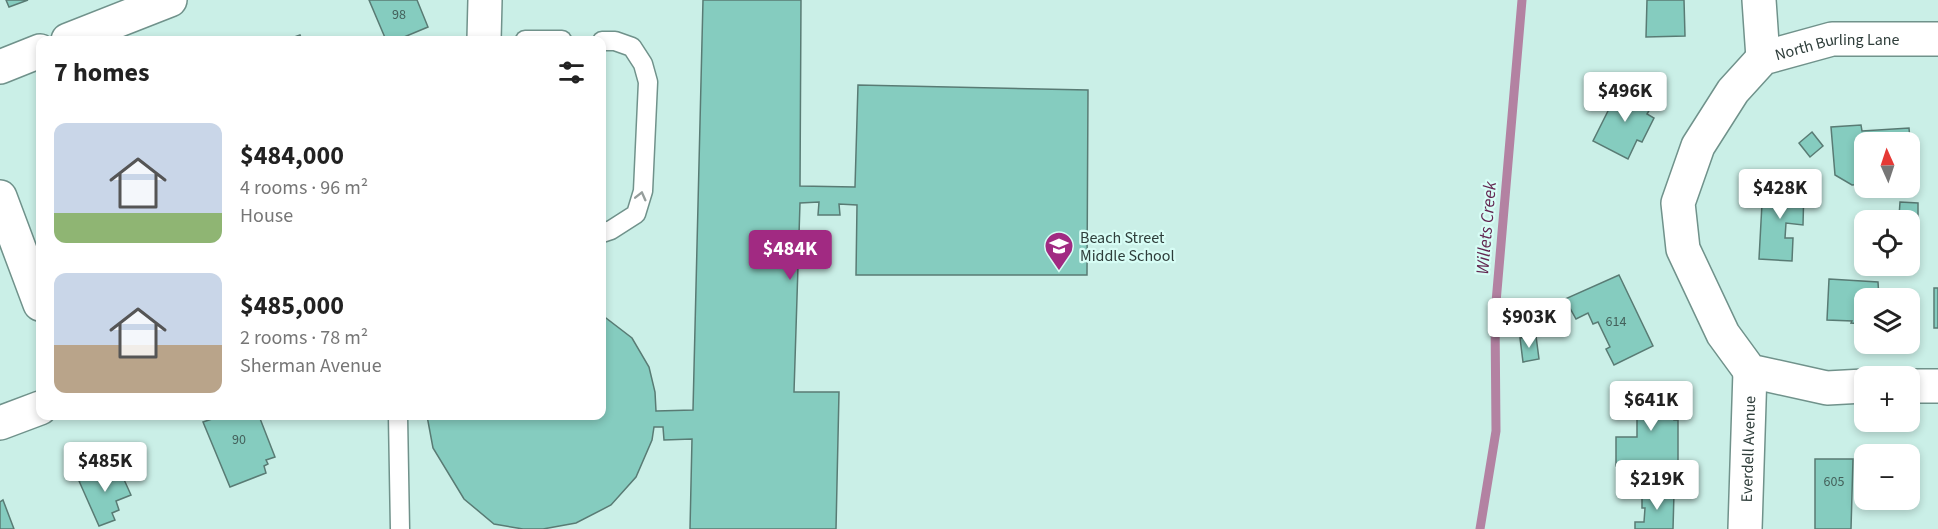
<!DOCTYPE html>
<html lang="en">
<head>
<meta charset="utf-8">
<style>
  :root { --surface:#fff; --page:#f2f2f2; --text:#222; --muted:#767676; --accent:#a12a82 }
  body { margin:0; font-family:"Source Sans 3",sans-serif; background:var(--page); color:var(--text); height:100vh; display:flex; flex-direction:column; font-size:22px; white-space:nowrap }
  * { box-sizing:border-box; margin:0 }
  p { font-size:20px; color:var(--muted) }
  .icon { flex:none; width:33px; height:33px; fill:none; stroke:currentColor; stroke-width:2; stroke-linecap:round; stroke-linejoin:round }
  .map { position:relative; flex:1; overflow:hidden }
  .sheet { position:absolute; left:36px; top:36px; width:570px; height:384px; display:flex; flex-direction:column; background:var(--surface); border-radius:12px; box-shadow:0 3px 9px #0003 }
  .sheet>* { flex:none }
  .needle { width:39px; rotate:357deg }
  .tools { position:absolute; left:1854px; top:132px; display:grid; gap:12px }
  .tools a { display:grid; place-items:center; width:66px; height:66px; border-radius:12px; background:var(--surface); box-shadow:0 3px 9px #0003; font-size:30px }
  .price { position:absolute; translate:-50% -51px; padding:0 14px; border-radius:6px; background:#fff; color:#222; font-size:20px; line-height:39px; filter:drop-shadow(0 2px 3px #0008) }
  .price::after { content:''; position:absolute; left:50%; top:36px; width:18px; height:14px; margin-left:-9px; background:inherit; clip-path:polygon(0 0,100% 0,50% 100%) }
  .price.current { background:var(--accent); color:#fff }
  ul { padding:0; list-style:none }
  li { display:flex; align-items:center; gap:18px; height:150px; padding:0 18px }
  li span { display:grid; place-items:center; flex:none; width:168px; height:120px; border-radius:12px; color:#555 }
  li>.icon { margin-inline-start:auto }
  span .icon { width:72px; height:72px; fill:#fffc; stroke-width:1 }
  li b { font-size:26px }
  h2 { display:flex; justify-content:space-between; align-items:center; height:72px; padding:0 18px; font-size:26px }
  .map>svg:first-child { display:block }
</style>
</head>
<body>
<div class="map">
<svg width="1938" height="529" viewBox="0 0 1938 529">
  <rect width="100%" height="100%" fill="#caefe7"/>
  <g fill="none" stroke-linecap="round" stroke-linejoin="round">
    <path stroke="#b382a2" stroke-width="9" d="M1480 529 1496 431 1495 314 1522 0"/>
  </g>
  <g fill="#85ccbf" stroke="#597b74" stroke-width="1.5">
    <path d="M6 0H28L9 7Z"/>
    <path d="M369 0H417L428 27 397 40H386Z"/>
    <path d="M703 0H801L800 186 855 187 858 85 1088 90 1087 275H856L857 205 839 204 840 215H818L819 202 800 203 794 392H839L836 529H690L692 439 664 440 663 427H654L652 440 636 477 611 505 576 523 543 529H523L494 524 464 499 433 448 427 416H602V315L632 338 649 367 655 392 656 411 693 410Z"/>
    <path d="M1647 0H1684L1685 36 1646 37Z"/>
    <path d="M300 35 302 40H286Z"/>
    <path d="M1620 87 1653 104 1647 114 1654 118 1642 142 1637 140 1628 159 1593 141Z"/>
    <path d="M1861 125 1862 131 1909 128 1912 163H1910V142H1864V184L1852 185 1835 175 1831 127Z"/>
    <path d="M1812 132 1823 146 1810 157 1799 143Z"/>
    <path d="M1763 185 1804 187 1803 225 1786 223 1785 238H1793L1792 261 1759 259Z"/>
    <path d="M1900 202 1918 203V217H1899Z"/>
    <path d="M1619 275 1653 346 1614 365 1606 349 1610 347 1598 322 1593 324 1588 313 1576 319 1565 299Z"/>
    <path d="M1829 279 1878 282 1879 298H1864V324L1851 323 1852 321 1827 320Z"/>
    <rect x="1934" y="288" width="4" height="40"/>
    <path d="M1888 290 1907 292V298H1887Z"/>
    <path d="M1536 336 1539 359 1523 362 1520 338Z"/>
    <path d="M1637 387H1668V404L1674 403V420H1678V466H1616V437H1637Z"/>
    <path d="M221 416H259L275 457 266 460 268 464 264 466 266 473 230 487 203 422Z"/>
    <path d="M1815 459H1853L1851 529H1815Z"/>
    <path d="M117 464 131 495 116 501 119 510 112 513 115 520 99 526 79 481Z"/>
    <path d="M1642 493H1674L1673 529H1635V522H1644L1645 508H1642Z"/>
    <path d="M3 500 14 529H0V502Z"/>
  </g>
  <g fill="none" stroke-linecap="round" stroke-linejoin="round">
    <g stroke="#70928b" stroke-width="21">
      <g id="lane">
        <path d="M525 40H562"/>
        <path d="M602 41H615L632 47 643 64 648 82 643 191 636 214 611 230 602 233"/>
        <path d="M398 416 400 529"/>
      </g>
    </g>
    <g stroke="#70928b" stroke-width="36">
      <g id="street">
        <path d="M1759 0 1763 58"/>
        <path d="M68 40 170 0"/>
        <path d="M484 40 485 0"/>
        <path d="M0 67 40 51"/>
        <path d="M0 197 40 304"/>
        <path id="s1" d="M1864 386 1827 388 1750 371 1723 334 1683 249 1678 203 1698 146 1733 91 1763 58 1832 39H1938"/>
        <path d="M1910 386H1938"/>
        <path d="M0 423 40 408"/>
        <path id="s2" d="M1745 529 1750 371"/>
      </g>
    </g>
    <use href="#lane" stroke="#fff" stroke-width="18"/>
    <use href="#street" stroke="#fff" stroke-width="33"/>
  </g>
  <defs><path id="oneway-chevron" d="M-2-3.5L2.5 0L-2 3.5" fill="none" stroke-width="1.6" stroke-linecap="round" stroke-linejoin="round" transform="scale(1.5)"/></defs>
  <use stroke="#969e9c" href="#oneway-chevron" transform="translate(641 196) rotate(-76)"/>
  <defs>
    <g id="school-pin" transform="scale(1.5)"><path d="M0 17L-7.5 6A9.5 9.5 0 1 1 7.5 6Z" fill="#a12a82" stroke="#d7fdf5"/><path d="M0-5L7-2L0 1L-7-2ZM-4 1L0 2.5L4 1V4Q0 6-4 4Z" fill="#fff"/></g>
  </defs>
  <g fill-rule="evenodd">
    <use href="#school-pin" x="1059" y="246"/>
  </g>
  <g text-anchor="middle" stroke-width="4.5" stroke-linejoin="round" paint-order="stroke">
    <g font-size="14" fill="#44615b">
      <text x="399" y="19">98</text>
      <text x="1616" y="326">614</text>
      <text x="239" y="444">90</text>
      <text x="1834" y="486">605</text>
    </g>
    <g font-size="16" fill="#2e3d3a" stroke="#d7fdf5">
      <text dy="6" stroke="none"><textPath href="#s1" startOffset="548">North Burling Lane</textPath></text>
      <text dy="6" stroke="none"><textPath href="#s2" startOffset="80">Everdell Avenue</textPath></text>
    </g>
    <g font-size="16" fill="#2e3d3a" stroke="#d7fdf5" text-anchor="start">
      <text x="1080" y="243">Beach Street<tspan x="1080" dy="18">Middle School</tspan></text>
    </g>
    <g font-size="18" font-style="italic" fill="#632651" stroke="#d7fdf5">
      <text transform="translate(1486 228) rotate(-85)" y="6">Willets Creek</text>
    </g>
  </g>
</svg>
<div class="tools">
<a><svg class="needle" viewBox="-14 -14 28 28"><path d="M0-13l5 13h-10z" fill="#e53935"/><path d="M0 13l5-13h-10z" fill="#767676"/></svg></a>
<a><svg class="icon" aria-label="locate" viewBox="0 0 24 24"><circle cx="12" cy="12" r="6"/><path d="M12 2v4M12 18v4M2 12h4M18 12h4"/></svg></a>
<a><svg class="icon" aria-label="layers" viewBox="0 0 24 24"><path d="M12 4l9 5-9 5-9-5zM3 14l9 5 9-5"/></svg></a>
<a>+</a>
<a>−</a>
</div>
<b class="price" style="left:1625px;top:123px">$496K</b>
<b class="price" style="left:1780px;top:220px">$428K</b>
<b class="price current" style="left:790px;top:281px">$484K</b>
<b class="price" style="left:1529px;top:349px">$903K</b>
<b class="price" style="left:1651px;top:432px">$641K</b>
<b class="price" style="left:105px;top:493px">$485K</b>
<b class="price" style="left:1657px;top:511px">$219K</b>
<section class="sheet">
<h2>7 homes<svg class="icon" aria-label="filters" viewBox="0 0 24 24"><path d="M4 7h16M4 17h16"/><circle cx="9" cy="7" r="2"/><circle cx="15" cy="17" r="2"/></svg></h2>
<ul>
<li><span style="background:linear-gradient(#c9d6e8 75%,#8fb573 0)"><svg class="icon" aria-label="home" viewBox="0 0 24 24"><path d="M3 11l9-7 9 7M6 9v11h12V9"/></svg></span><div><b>$484,000</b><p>4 rooms · 96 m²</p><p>House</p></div></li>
<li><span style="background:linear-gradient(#c9d6e8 60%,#b9a48a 0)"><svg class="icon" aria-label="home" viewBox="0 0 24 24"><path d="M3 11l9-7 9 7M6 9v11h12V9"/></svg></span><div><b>$485,000</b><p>2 rooms · 78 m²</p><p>Sherman Avenue</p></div></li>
</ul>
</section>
</div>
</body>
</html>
